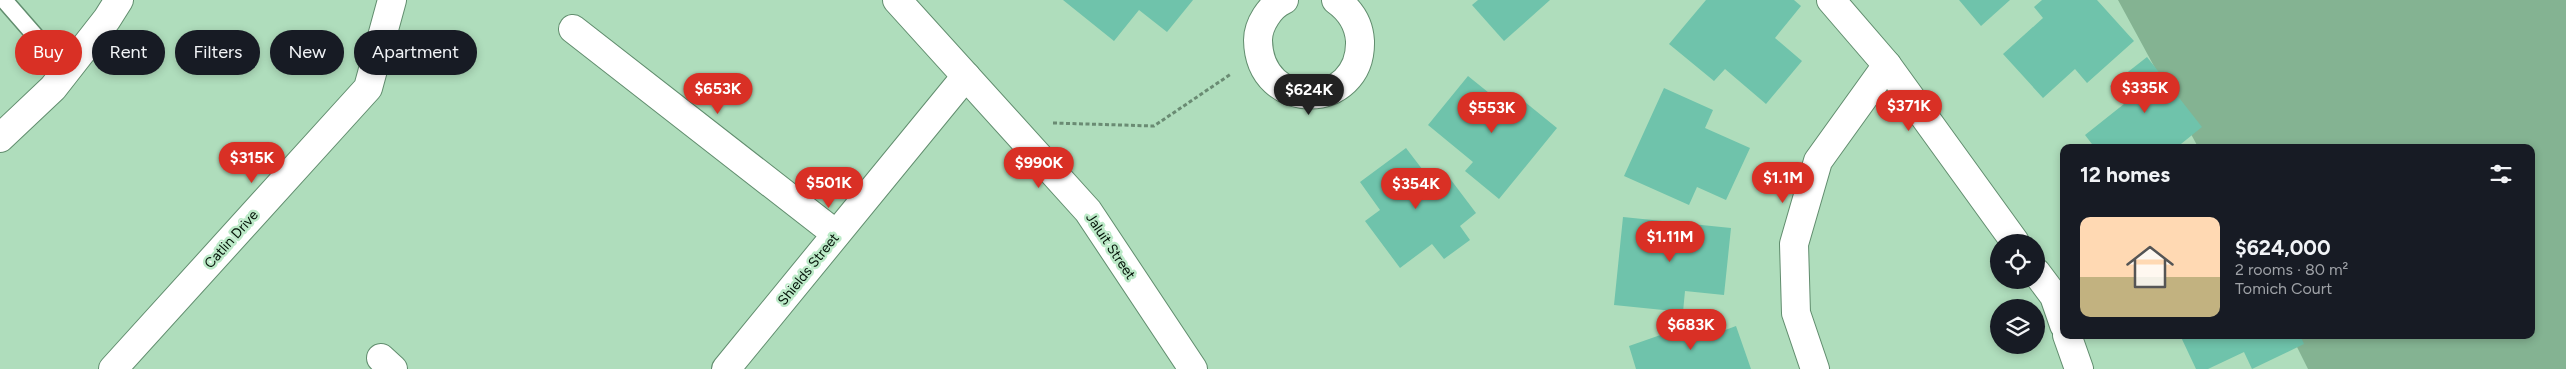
<!DOCTYPE html>
<html lang="en">
<head>
<meta charset="utf-8">
<style>
  :root { --surface:#171b24; --page:#242831; --text:#f1f3f6; --muted:#9ea1a6; --accent:#d93025 }
  body { margin:0; font-family:Figtree,sans-serif; background:var(--page); color:var(--text); height:100vh; display:flex; flex-direction:column; font-size:19px; white-space:nowrap }
  * { box-sizing:border-box; margin:0 }
  p { font-size:16px; color:var(--muted) }
  .icon { flex:none; width:28px; height:28px; fill:none; stroke:currentColor; stroke-width:2; stroke-linecap:round; stroke-linejoin:round }
  .map { position:relative; flex:1; overflow:hidden }
  .drawer { position:absolute; left:2060px; top:144px; width:475px; height:195px; display:flex; flex-direction:column; background:var(--surface); border-radius:10px; box-shadow:0 2px 8px #0003 }
  .drawer>* { flex:none }
  .guide { position:absolute; left:15px; top:30px; width:475px; height:45px; display:flex; gap:10px }
  .controls { position:absolute; left:1990px; top:234px; display:grid; gap:10px }
  .controls a { display:grid; place-items:center; width:55px; height:55px; border-radius:50%; background:var(--surface); box-shadow:0 2px 8px #0003; font-size:25px }
  .price { position:absolute; translate:-50% -42px; padding:0 11px; border-radius:18px; background:var(--accent); color:#fff; font-size:16px; line-height:32px; filter:drop-shadow(0 1px 2px #0008) }
  .price::after { content:''; position:absolute; left:50%; top:30px; width:15px; height:11px; margin-left:-8px; background:inherit; clip-path:polygon(0 0,100% 0,50% 100%) }
  .price.selected { background:#222; color:#fff }
  ul { padding:0; list-style:none }
  li { display:flex; align-items:center; gap:15px; height:125px; padding:0 20px }
  li span { display:grid; place-items:center; flex:none; width:140px; height:100px; border-radius:10px; color:#555 }
  li>.icon { margin-inline-start:auto }
  span .icon { width:60px; height:60px; fill:#fffc; stroke-width:1 }
  li b { font-size:21px }
  h2 { display:flex; justify-content:space-between; align-items:center; height:60px; padding:0 20px; font-size:21px }
  .tag { padding:0 18px; border-radius:22px; background:var(--surface); box-shadow:0 2px 8px #0003; font-size:18px; line-height:45px }
  .tag.selected { background:var(--accent); color:#fff }
  .map>svg:first-child { display:block }
</style>
</head>
<body>
<div class="map">
<svg width="2566" height="369" viewBox="0 0 2566 369">
  <rect width="100%" height="100%" fill="#afddbc"/>
  <path fill="#84b392" d="M2118 0H2566V369H2308L2291 335H2531V148L2198 147Z"/>
  <g fill="#6fc3ab">
    <path d="M1063 0H1193L1167 32 1139 10 1114 41Z"/>
    <path d="M1478 0H1550L1504 41 1472 5Z"/>
    <path d="M1706 0H1794L1801 6 1775 38 1802 61 1766 104 1725 69 1714 81 1669 44Z"/>
    <path d="M1959 0H2010L1981 26Z"/>
    <path d="M2042 0H2097L2134 41 2087 83 2075 69 2043 98 2003 54 2043 18 2034 7Z"/>
    <path d="M2147 57 2202 127 2176 148H2095L2085 135 2124 104 2110 86Z"/>
    <path d="M1468 76 1504 105 1514 93 1557 128 1499 199 1465 171 1473 162 1428 125Z"/>
    <path d="M1664 88 1713 110 1705 128 1750 148 1726 200 1697 187 1689 205 1624 176Z"/>
    <path d="M1406 148 1432 182 1445 172 1476 213 1460 226 1470 240 1444 259 1432 244 1400 268 1365 221 1380 210 1360 182Z"/>
    <path d="M1623 217 1731 228 1724 295 1685 291 1683 312 1614 305Z"/>
    <path d="M1692 324 1698 340 1736 326 1751 369H1636L1629 346Z"/>
    <path d="M2180 335H2300L2304 344 2252 369 2244 352 2208 369H2196Z"/>
  </g>
  <g fill="none" stroke-linecap="round" stroke-linejoin="round">
    <g stroke="#618d6e" stroke-width="19">
      <path id="lane" d="M4 0 66 71"/>
    </g>
    <g stroke="#618d6e" stroke-width="30">
      <g id="street">
        <path d="M897 0 1088 211 1193 369"/>
        <path d="M1284 0C1270 6 1258 25 1258 40 1259 114 1362 111 1360 41 1359 24 1350 10 1336 0"/>
        <path d="M1831 0 1887 65 2015 242"/>
        <path d="M573 29 836 234"/>
        <path d="M0 138 53 88 107 19 119 0"/>
        <path d="M2036 272 2054 296 2064 325"/>
        <path d="M2067 335 2079 369"/>
        <path d="M381 358 393 369"/>
        <path d="M113 369 368 88 392 0"/>
        <path d="M726 369 966 76"/>
        <path d="M1815 369 1796 313 1794 244 1818 161 1887 65"/>
      </g>
    </g>
    <path stroke="#6a8b73" stroke-width="3" stroke-dasharray="4 2.5" stroke-linecap="butt" d="M1053 123 1154 126 1231 74"/>
    <use href="#lane" stroke="#fff" stroke-width="16"/>
    <use href="#street" stroke="#fff" stroke-width="28"/>
  </g>
  <g text-anchor="middle" stroke-width="5" stroke-linejoin="round" paint-order="stroke">
    <g font-size="14" fill="#031207" stroke="#bceac8">
      <text transform="translate(231 239) rotate(-48)" y="5">Catlin Drive</text>
      <text transform="translate(1111 246) rotate(56)" y="5">Jaluit Street</text>
      <text transform="translate(808 269) rotate(-51)" y="5">Shields Street</text>
    </g>
  </g>
</svg>
<div class="controls">
<a><svg class="icon" aria-label="locate" viewBox="0 0 24 24"><circle cx="12" cy="12" r="6"/><path d="M12 2v4M12 18v4M2 12h4M18 12h4"/></svg></a>
<a><svg class="icon" aria-label="layers" viewBox="0 0 24 24"><path d="M12 4l9 5-9 5-9-5zM3 14l9 5 9-5"/></svg></a>
</div>
<b class="price" style="left:2145px;top:114px">$335K</b>
<b class="price" style="left:718px;top:115px">$653K</b>
<b class="price selected" style="left:1309px;top:116px">$624K</b>
<b class="price" style="left:1909px;top:132px">$371K</b>
<b class="price" style="left:1492px;top:134px">$553K</b>
<b class="price" style="left:252px;top:184px">$315K</b>
<b class="price" style="left:1039px;top:189px">$990K</b>
<b class="price" style="left:1783px;top:204px">$1.1M</b>
<b class="price" style="left:829px;top:209px">$501K</b>
<b class="price" style="left:1416px;top:210px">$354K</b>
<b class="price" style="left:1670px;top:263px">$1.11M</b>
<b class="price" style="left:1691px;top:351px">$683K</b>
<div class="guide">
<a class="tag selected">Buy</a>
<a class="tag">Rent</a>
<a class="tag">Filters</a>
<a class="tag">New</a>
<a class="tag">Apartment</a>
</div>
<section class="drawer">
<h2>12 homes<svg class="icon" aria-label="filters" viewBox="0 0 24 24"><path d="M4 7h16M4 17h16"/><circle cx="9" cy="7" r="2"/><circle cx="15" cy="17" r="2"/></svg></h2>
<ul>
<li><span style="background:linear-gradient(#ffd9b3 60%,#c2b280 0)"><svg class="icon" aria-label="home" viewBox="0 0 24 24"><path d="M3 11l9-7 9 7M6 9v11h12V9"/></svg></span><div><b>$624,000</b><p>2 rooms · 80 m²</p><p>Tomich Court</p></div></li>
</ul>
</section>
</div>
</body>
</html>
